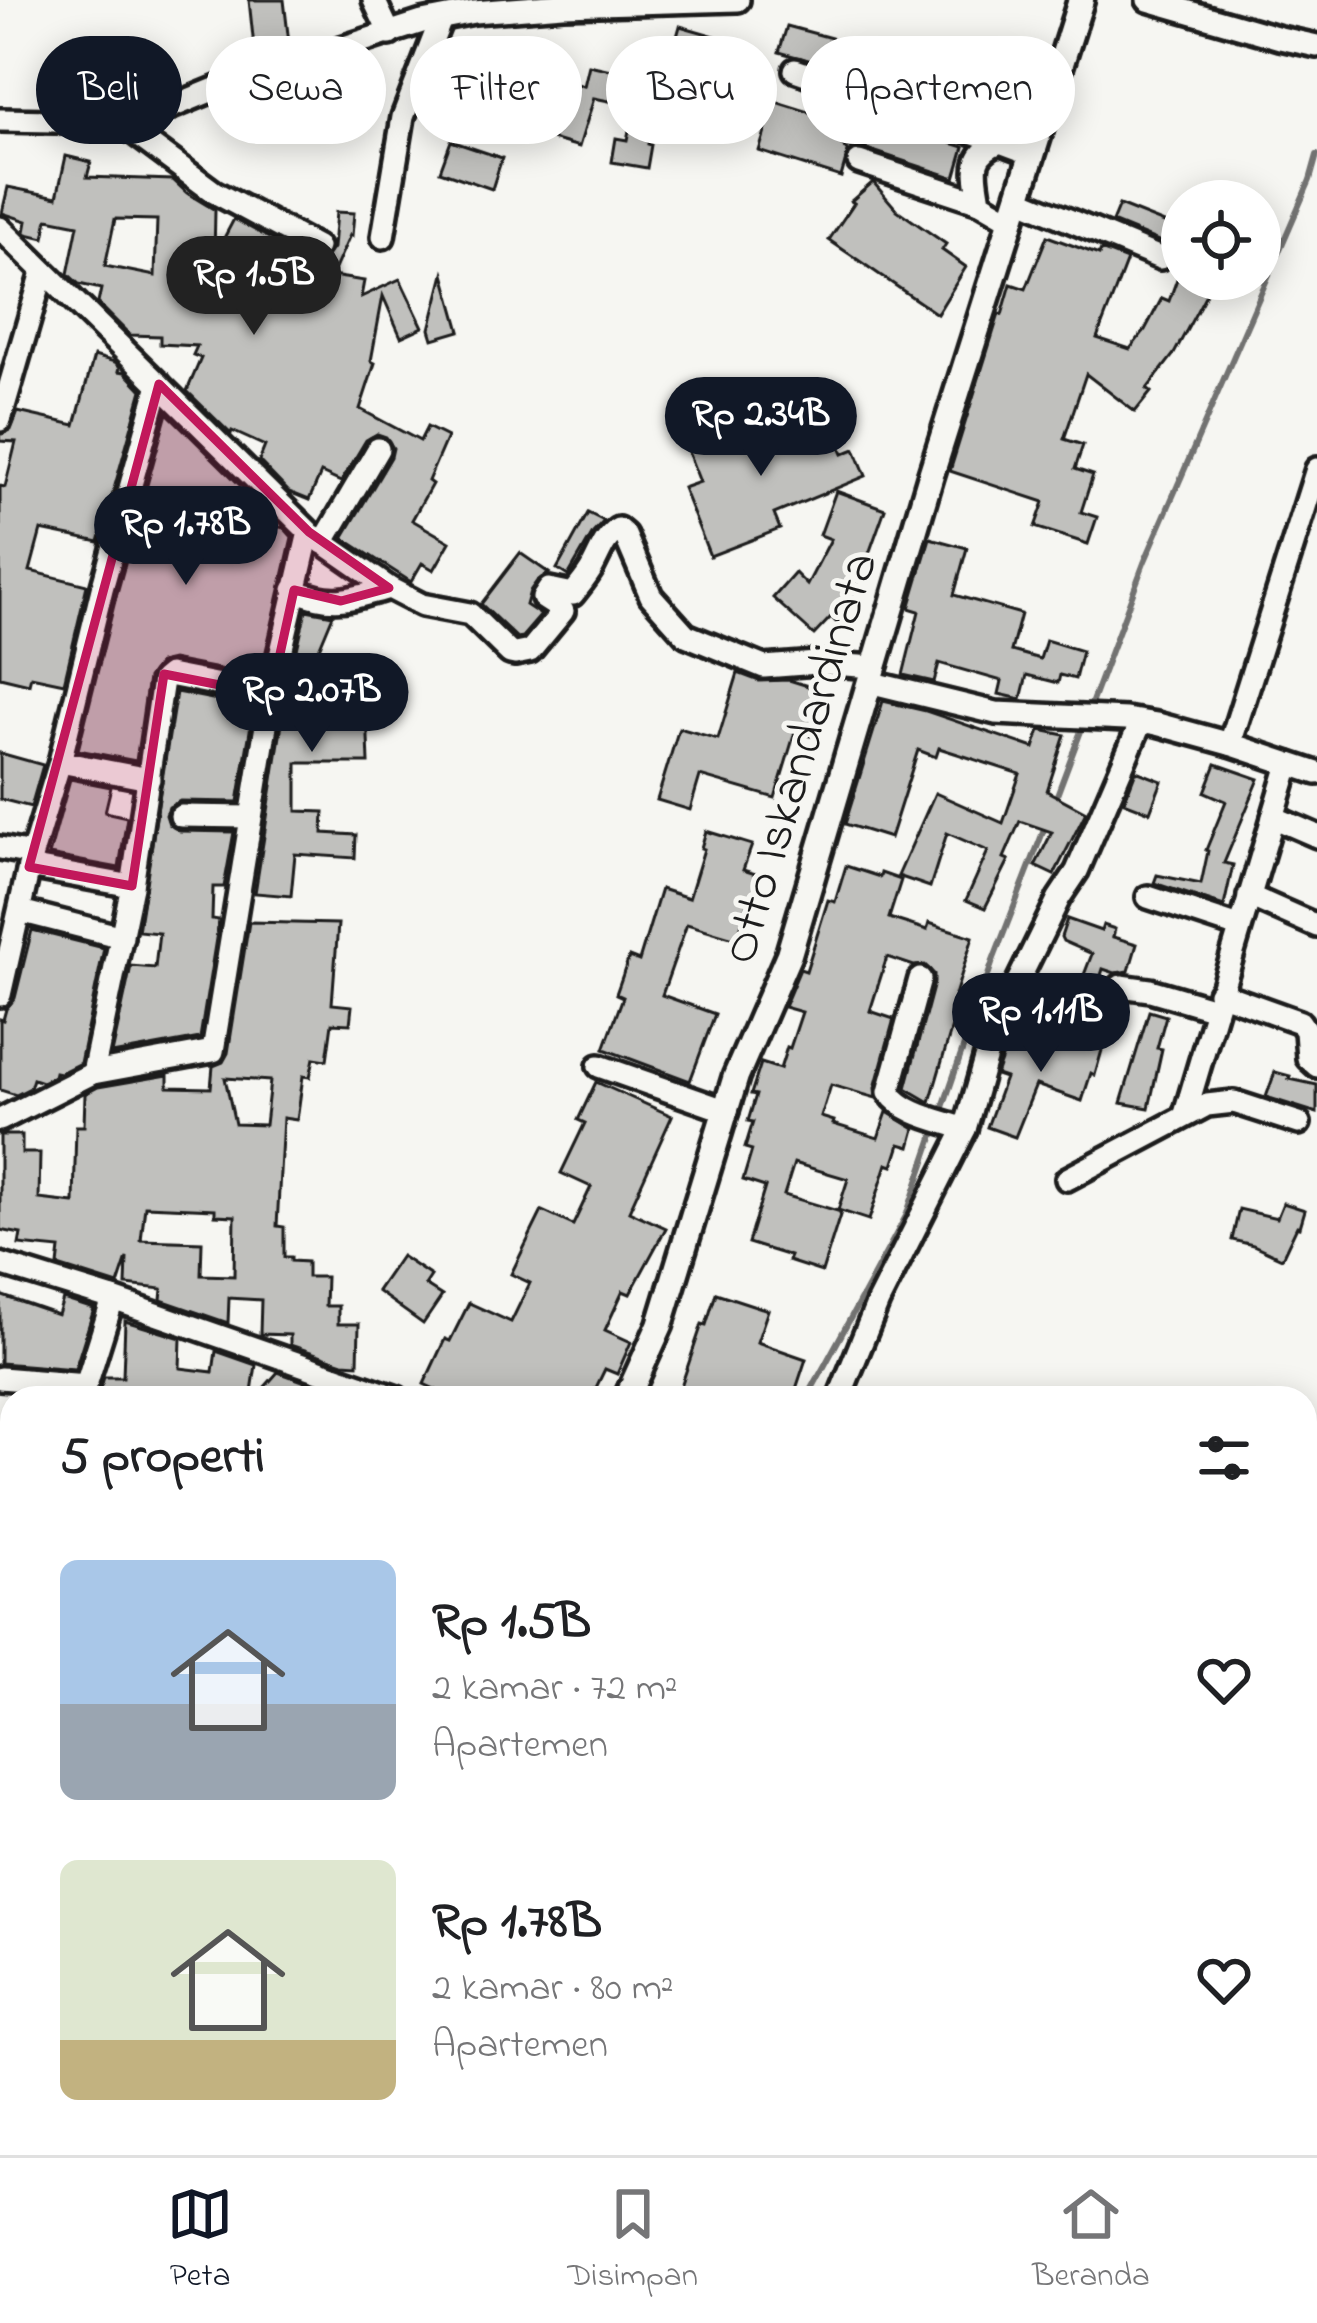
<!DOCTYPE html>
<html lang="id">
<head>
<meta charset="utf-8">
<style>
  :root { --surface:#fff; --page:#f6f6f6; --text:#202124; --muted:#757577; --line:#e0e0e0; --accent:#111827 }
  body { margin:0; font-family:"Indie Flower",sans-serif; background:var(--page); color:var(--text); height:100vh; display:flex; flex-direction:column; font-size:45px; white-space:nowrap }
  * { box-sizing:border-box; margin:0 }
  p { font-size:39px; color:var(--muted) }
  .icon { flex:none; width:66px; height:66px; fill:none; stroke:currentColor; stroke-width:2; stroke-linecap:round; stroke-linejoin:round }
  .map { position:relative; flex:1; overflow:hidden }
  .panel { position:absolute; left:0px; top:1386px; width:1317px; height:771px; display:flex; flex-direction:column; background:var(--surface); border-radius:36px 36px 0 0; box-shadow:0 6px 30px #0003 }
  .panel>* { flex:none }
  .guide { position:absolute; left:36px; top:36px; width:1245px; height:108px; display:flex; gap:24px }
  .controls { position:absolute; left:1161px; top:180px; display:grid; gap:24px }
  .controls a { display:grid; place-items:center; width:120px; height:120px; border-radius:50%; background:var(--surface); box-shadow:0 6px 30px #0003; font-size:60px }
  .price { position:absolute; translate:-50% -102px; padding:0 27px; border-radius:42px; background:var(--accent); color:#fff; font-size:39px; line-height:78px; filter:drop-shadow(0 3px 6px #0008) }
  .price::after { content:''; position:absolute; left:50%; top:72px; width:36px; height:27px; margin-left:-18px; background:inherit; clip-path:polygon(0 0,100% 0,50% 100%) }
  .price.current { background:#222; color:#fff }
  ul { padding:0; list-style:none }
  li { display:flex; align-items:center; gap:36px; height:300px; padding:0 60px }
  li span { display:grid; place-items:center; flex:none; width:336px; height:240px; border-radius:18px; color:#555 }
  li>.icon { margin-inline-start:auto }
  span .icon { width:144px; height:144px; fill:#fffc; stroke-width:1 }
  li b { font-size:51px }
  h2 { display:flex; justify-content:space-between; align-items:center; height:144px; padding:0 60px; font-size:51px }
  .tag { padding:0 42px; border-radius:54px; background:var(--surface); box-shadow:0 6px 30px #0003; font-size:42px; line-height:108px }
  .tag.current { background:var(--accent); color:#fff }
  .tabs { display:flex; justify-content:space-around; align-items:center; height:168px; border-top:3px solid var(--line); background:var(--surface); font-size:33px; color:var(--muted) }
  .tabs a { display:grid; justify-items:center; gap:6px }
  .tabs .current { color:var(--accent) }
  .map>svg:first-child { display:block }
</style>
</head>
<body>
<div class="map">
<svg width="1317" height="2155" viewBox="0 0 1317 2155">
  <rect width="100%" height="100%" fill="#f6f6f2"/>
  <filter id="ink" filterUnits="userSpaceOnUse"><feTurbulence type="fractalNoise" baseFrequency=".00833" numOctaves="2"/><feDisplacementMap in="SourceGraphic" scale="24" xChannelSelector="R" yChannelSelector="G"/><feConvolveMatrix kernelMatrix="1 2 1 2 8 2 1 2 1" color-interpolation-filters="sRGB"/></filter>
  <g filter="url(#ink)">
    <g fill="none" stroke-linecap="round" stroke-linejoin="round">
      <g stroke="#727271" stroke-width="6">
        <path d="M1054 803 1144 563 1310 180 1317 155"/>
        <path d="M941 1113 993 961 1045 827"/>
        <path d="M807 1398 906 1216 937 1126"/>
        <path d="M412 2155 423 2145"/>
      </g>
    </g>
    <g fill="#c0c0bd" stroke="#1c1c1c" stroke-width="3" fill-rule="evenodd">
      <path d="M249 0H284L289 43 254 47Z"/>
      <path d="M680 26 736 42 728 71 746 75 744 80 751 81 748 93 838 121 841 109 964 147 955 178 864 148 853 149 842 145 848 152 841 177 759 151 770 116 665 93 664 97 658 96 648 144 651 145 647 168 612 162 616 138 627 140 634 106 594 98 579 147 496 123 513 65 584 86 589 65 651 79 657 55 671 58Z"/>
      <path d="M787 26 935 66 926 100 868 80 869 77 779 52Z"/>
      <path d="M441 60 464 68 456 93 446 90 441 105 426 100Z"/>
      <path d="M346 69 372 77 359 119 333 111Z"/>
      <path d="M451 141 502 158 492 189 440 171Z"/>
      <path d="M66 156 91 162 87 177 173 180 187 193 215 210 214 257 234 219 310 260H324L333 248 336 212 354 213 352 236 350 235 332 276 364 281 361 297 400 279 423 327 401 337 383 296 371 361 375 363 360 409 420 441 427 427 447 437 428 481 432 484 412 520 450 542 434 570 422 563 411 582 343 538 391 457 393 448 386 437 377 434 366 440 341 482 321 473 309 500 289 492 259 461 265 446 232 431 231 434 187 391 201 358 193 355 197 346 160 344V336L130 335 98 303 101 289 79 284 68 274 78 225 48 219 44 238 27 234 25 232 27 221 2 213 8 187 57 197ZM115 219 157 220 155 276 105 266Z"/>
      <path d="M873 182 897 210 946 244 942 250 966 267 937 314 829 240 854 203 851 201Z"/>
      <path d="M1119 205 1182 230V257L1174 253 1166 244 1112 222Z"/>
      <path d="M1047 236 1099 255 1101 250 1127 260 1097 338 1130 349 1145 330 1162 298 1169 301 1177 279H1214L1174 354 1147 389 1151 392 1135 412 1086 374 1064 439 1083 445 1075 469 1093 475 1081 512 1097 517 1088 544 1035 527 1044 502 950 471 999 314 1002 315 1011 284 1026 289Z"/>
      <path d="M444 274 460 331 433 339 430 329Z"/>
      <path d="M94 356 115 362 120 367 119 371 125 372 142 390 99 542 41 530 30 571 87 585 64 683 31 676 29 684 0 677V486L5 487 16 442 0 441V435L11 430 18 412 75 425Z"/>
      <path d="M167 413 266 511 260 522 284 528 292 537 260 677 172 660 159 663 148 678 136 761 78 750 117 593Z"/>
      <path d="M827 416 843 454 855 449 866 476 774 514 780 529 710 556 683 488 700 482 683 439 736 419 748 448Z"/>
      <path d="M836 491 885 509 861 576 864 578 847 610 849 612 838 624 831 617 814 635 773 598 795 573 807 585 831 539 820 535Z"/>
      <path d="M588 513 604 521 593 533 568 576 557 569Z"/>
      <path d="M930 538 967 548 954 595 1021 614 1011 651 1040 659 1046 640 1082 651 1075 679 1060 675 1058 683 1027 675 1021 699 999 694 1002 681 939 663 934 682 903 675 919 611 909 608Z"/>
      <path d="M520 553 549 573 537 581 530 591 526 605 541 615 522 637 517 638 481 604Z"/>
      <path d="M306 610 333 615 313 663 372 665 371 686H366L369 763H297V811L324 812 323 833 356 835 355 858 295 854 291 896 255 893 286 698Z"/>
      <path d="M738 673 759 681 789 680 824 691 810 736 795 732 775 798 700 776 690 810 657 800 679 728 718 739Z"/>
      <path d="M176 692 254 707 238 802 180 801 169 807 166 815 169 824 180 831 234 832 224 887H213L212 919 219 920 200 1038 112 1054 131 966 155 968 159 933 138 931Z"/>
      <path d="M883 701 926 711 1034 748 1040 730 1065 735 1047 791 1086 812 1054 875 1035 866 1052 832 1020 821 1004 858 1009 860 985 908 966 900 988 851 947 833 930 887 898 876 935 793 1003 823 1020 774 939 748 936 757 918 750 890 838 845 824Z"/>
      <path d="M0 753 43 765 31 807 0 799Z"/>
      <path d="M1216 764 1259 779 1224 863 1233 865 1224 906 1154 883 1157 875 1201 884 1208 851 1206 850 1226 801 1205 792Z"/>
      <path d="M1136 771 1162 781 1150 812 1124 802Z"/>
      <path d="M70 779 111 787 105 812 127 817 119 868 49 855Z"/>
      <path d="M706 831 752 845 743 870 762 876 752 906 748 905 737 939 687 924 662 995 715 1014 690 1081 604 1049 623 997 616 994 629 957 639 961 661 889 689 898 704 849 701 848Z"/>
      <path d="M846 866 880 877 881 873 901 880 889 918 927 930 929 923 973 937 951 1008 957 1010 930 1102 906 1088 934 983V974L925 965 914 966 887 957 870 1011 894 1019 875 1088 876 1098 831 1085 821 1117 834 1121 833 1124 878 1138 887 1112 915 1129 910 1147 900 1144 893 1166 887 1164 869 1220 838 1210 848 1179 794 1163 784 1195 841 1212 822 1272 788 1261 790 1256 748 1243 765 1187 743 1180 752 1150 745 1148 753 1122 748 1121 756 1095 751 1094 761 1063 780 1069 787 1047 790 1048 802 1012 784 1007 800 969 806 971 828 900 835 902Z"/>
      <path d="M1067 919 1101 931 1103 925 1115 929 1113 937 1137 944 1129 971 1115 973 1103 969 1098 985 1082 980 1092 954 1063 941 1061 937Z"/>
      <path d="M249 922 338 924 332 1004 352 1006 350 1024 332 1023 327 1060 314 1058 310 1077 303 1076 297 1120 283 1118 277 1226 284 1227V1257H291V1261L307 1262V1277H326L325 1306H338V1324H359L358 1364 343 1363 290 1345V1335L260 1334 261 1300 229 1298 228 1323 161 1300 162 1289 126 1285 127 1258 118 1285 58 1266 60 1249 19 1245 21 1234 0 1230V1135H22V1153H40L39 1199 74 1203 76 1126H84L85 1094 98 1087 168 1075V1087L211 1088 213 1066 223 1062 228 1053ZM225 1078 270 1081 265 1125 235 1124ZM145 1206 215 1209V1215L235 1216 234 1276 201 1275 202 1242 141 1240Z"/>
      <path d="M32 930 104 948 80 1063 60 1073 55 1072 54 1076 42 1082 33 1079 30 1088 16 1095 0 1090V1019L3 1020 6 1009 15 998Z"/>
      <path d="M1149 1011 1166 1016 1157 1048 1162 1049 1149 1108 1121 1103Z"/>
      <path d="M1012 1030 1054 1046 1078 1044 1095 1032 1106 1036 1095 1075 1091 1073 1082 1101 1036 1085 1015 1137 987 1127 1005 1078 996 1075Z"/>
      <path d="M1275 1072 1290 1076 1289 1079 1317 1085V1113L1266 1097Z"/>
      <path d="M596 1082 672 1116 629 1211 666 1228 630 1294 623 1291 605 1330 631 1342 617 1374 605 1369 591 1398H454L424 1384 445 1339 450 1341 469 1303 511 1322 530 1283 511 1274 542 1211 573 1225 591 1187 561 1173 585 1123 578 1120Z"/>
      <path d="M1283 1203 1305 1210 1300 1227 1297 1226 1282 1258 1253 1245 1232 1240 1239 1209 1277 1218Z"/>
      <path d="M401 1256 431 1276 425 1285 442 1296 423 1324 377 1291Z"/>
      <path d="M716 1293 768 1310 757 1342 806 1359 793 1398H677L702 1324 706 1325Z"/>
      <path d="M0 1295 58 1315 63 1299 94 1309 75 1369 0 1363Z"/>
      <path d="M125 1321 181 1338 180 1368 213 1372 216 1351 256 1365 251 1398H93L100 1390 104 1377H123Z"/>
      <path d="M278 1372 336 1393 342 1398H255Z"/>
    </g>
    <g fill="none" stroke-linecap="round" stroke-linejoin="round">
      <g stroke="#1c1c1c" stroke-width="30">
        <g id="minor">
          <path d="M374 0 390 34"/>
          <path d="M1148 0 1280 38 1317 46"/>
          <path d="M795 70 1000 142"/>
          <path d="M0 120 108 122 125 126 220 87 422 22 474 12 563 5 738 0"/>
          <path d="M125 126 214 192 317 247"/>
          <path d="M859 162 980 202"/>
          <path d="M1018 199 1160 258"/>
          <path d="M1011 220 980 202C976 173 968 155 1000 142L1032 154"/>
          <path d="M0 228 309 532 271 695 213 1051 93 1073 0 1120"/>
          <path d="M383 237 403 117 441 19"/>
          <path d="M0 420 43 272"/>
          <path d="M314 536 389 588"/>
          <path d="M323 543 378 449"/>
          <path d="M294 590C336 607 348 599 389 588L422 605 470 614 510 653 515 654 530 651 563 611 543 598 549 589 573 594C580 585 588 576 593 566 601 551 604 539 618 529L625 535 651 596 686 635 764 667 817 663 874 667"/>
          <path d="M869 682 996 713 1126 719 1157 724 1230 744 1317 773"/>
          <path d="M1230 744 1317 469"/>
          <path d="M60 762 149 779"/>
          <path d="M181 816 250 817"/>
          <path d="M1273 817 1317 836"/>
          <path d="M0 848 32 854"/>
          <path d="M29 867 132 886"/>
          <path d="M1249 896 1317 926"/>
          <path d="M1148 897 1239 927"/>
          <path d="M20 911 122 937"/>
          <path d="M920 979 889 1092C904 1115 940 1120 965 1129"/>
          <path d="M1219 993 1300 1022 1306 1031 1308 1058 1317 1066"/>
          <path d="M0 995 32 854 60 762 102 589 159 384"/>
          <path d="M1004 1010 1058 1032 1080 1026 1121 986 1150 990 1215 1009"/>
          <path d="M599 1066 727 1111"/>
          <path d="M93 1073 132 886 163 680 169 675 271 695"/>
          <path d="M1185 1114 1289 764"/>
          <path d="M1067 1179 1207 1105 1234 1102 1299 1123"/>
          <path d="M0 1264 113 1299 397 1398"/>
          <path d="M0 1378 86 1385 113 1299"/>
          <path d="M839 1398 878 1302 965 1129 986 1056 1004 1010 1059 898 1077 871 1141 722"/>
          <path d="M0 1670 12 1672"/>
          <path d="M0 1704 12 1691"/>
          <path d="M511 2155 518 2145"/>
        </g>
      </g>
      <g stroke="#1c1c1c" stroke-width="33">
        <g id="major">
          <path d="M627 1398 660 1325 736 1076 789 954 931 475 1081 0"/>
          <path d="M142 2155 150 2145"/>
        </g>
      </g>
      <use href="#minor" stroke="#f6f6f2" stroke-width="21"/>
      <use href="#major" stroke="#f6f6f2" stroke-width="24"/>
    </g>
  </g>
  <path fill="#c2185b" fill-opacity="0.2" stroke="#c2185b" stroke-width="9" stroke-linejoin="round" d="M159 384 309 532 389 588 341 601 294 590 271 695 164 674 132 886 29 867Z"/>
  <g text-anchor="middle" stroke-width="10" stroke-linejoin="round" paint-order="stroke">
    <g font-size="51" fill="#1c1c1c" stroke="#f6f6f2">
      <text transform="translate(797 757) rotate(-73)" y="18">Otto Iskandardinata</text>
    </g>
  </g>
</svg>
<div class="controls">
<a><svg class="icon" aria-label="locate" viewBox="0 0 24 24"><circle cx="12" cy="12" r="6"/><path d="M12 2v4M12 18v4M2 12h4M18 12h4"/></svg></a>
</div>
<b class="price current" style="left:254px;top:338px">Rp 1.5B</b>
<b class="price" style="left:761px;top:479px">Rp 2.34B</b>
<b class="price" style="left:186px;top:588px">Rp 1.78B</b>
<b class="price" style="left:312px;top:755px">Rp 2.07B</b>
<b class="price" style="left:1041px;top:1075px">Rp 1.11B</b>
<div class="guide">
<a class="tag current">Beli</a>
<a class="tag">Sewa</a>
<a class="tag">Filter</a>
<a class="tag">Baru</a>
<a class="tag">Apartemen</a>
</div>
<section class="panel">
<h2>5 properti<svg class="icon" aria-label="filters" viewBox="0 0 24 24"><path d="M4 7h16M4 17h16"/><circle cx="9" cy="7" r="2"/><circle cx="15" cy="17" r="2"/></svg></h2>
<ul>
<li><span style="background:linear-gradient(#a9c7e8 60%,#9aa5b1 0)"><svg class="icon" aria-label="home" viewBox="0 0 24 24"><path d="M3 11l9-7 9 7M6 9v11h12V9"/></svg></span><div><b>Rp 1.5B</b><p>2 kamar · 72 m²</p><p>Apartemen</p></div><svg class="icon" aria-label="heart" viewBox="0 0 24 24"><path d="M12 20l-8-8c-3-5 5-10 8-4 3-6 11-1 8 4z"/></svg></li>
<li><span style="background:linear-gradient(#dfe7d0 75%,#c2b280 0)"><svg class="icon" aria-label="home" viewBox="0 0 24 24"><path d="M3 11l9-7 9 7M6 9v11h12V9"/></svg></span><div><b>Rp 1.78B</b><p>2 kamar · 80 m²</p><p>Apartemen</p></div><svg class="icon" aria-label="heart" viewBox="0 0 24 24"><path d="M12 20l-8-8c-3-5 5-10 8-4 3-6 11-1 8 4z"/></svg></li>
</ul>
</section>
</div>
<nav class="tabs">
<a class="current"><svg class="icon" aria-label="map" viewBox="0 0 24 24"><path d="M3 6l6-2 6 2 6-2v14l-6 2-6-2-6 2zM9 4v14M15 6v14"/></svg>Peta</a>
<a><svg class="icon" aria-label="saved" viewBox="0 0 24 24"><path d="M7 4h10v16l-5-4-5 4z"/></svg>Disimpan</a>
<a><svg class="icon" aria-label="home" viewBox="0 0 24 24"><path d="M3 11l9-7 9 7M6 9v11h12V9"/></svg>Beranda</a>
</nav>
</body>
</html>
